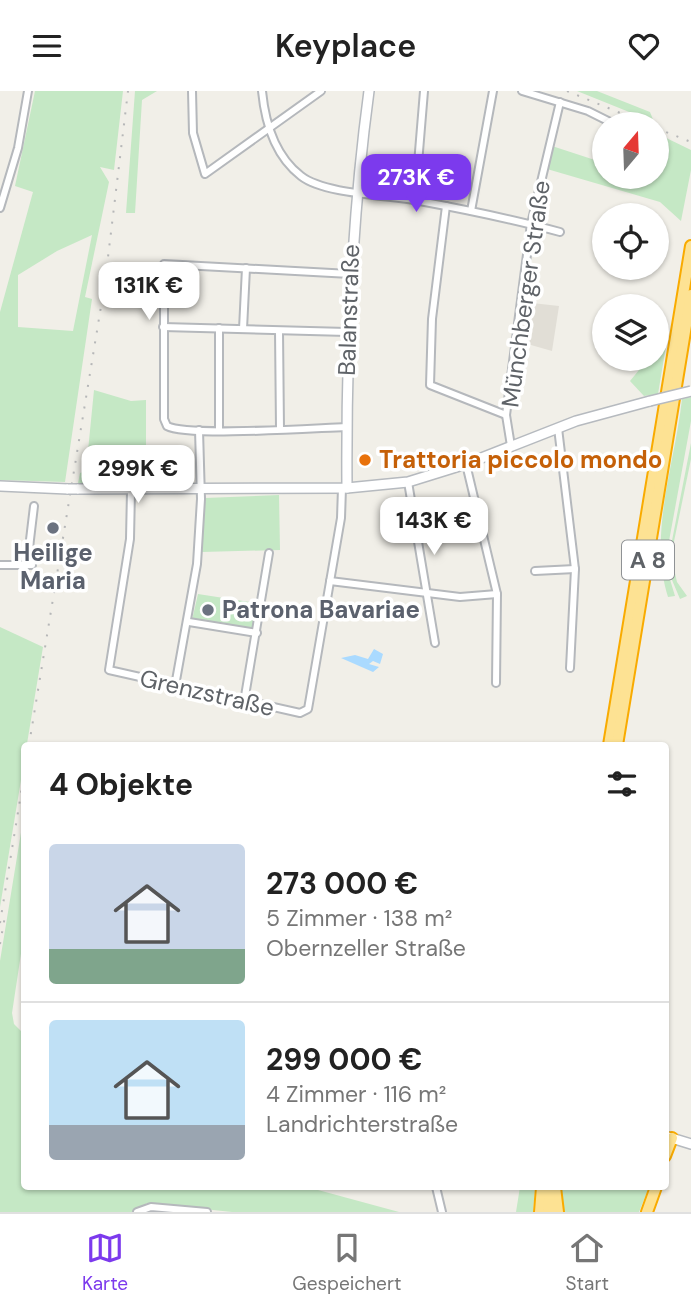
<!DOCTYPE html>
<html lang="de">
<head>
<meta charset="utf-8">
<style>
  :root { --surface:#fff; --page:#f6f6f6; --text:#222; --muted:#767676; --line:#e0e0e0; --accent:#7c3aed }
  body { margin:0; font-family:"DM Sans",sans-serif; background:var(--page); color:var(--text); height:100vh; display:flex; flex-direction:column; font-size:26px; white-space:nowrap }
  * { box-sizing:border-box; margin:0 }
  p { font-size:23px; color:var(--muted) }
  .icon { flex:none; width:38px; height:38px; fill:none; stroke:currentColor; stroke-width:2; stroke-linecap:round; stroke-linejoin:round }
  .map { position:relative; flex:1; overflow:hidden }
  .details { position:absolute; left:21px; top:651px; width:648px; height:448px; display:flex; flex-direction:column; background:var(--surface); border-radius:7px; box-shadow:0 2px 5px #0004 }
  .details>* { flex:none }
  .needle { width:46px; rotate:19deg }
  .fabs { position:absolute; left:592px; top:21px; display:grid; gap:14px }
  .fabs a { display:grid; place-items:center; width:77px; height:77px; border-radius:50%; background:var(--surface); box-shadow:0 2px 5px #0004; font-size:35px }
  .price { position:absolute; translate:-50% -60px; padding:0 16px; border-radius:14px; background:#fff; color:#222; font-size:23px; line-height:46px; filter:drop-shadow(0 2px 4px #0008) }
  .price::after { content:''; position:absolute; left:50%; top:42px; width:21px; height:16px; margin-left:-10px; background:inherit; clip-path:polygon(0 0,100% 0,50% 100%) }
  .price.selected { background:var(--accent); color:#fff }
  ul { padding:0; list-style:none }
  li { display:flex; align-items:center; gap:21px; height:175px; padding:0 28px }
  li+li { border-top:2px solid var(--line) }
  li span { display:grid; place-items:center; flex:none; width:196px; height:140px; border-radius:7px; color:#555 }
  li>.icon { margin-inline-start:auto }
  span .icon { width:84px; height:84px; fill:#fffc; stroke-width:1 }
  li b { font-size:30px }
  h2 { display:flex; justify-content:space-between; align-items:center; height:84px; padding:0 28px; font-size:30px }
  header { display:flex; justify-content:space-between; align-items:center; height:91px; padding:0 28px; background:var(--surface); font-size:32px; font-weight:600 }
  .tab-bar { display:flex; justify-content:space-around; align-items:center; height:98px; border-top:2px solid var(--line); background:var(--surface); font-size:19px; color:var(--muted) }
  .tab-bar a { display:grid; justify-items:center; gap:4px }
  .tab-bar .selected { color:var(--accent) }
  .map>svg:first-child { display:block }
</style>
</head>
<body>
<header><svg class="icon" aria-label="menu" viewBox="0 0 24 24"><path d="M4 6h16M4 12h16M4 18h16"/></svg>Keyplace<svg class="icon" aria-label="heart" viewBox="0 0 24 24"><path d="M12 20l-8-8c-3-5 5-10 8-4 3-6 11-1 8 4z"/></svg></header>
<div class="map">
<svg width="691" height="1121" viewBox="0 0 691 1121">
  <rect width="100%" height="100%" fill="#f1efe8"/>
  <path fill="#e1ded6" d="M523 211 559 215 552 260 517 250Z"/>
  <g fill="#c5e8c5" fill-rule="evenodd">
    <path d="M35 0H123L114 79 100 76 109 91 85 206 92 208 65 391 0 389V221L33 101 15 95ZM92 144 73 240 18 236V184L57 160Z"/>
    <path d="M135 0H157L142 9 135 122H126Z"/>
    <path d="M577 0H597L650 21 654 31Z"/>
    <path d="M656 42 691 59V79L681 130 660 111 547 78 552 55 604 72V86H656Z"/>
    <path d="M659 255H666L658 303 644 305 630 290 648 268H656Z"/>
    <path d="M94 299 131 310 146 309V360H135L134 368 109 367 107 392H78L80 382 86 380Z"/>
    <path d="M691 306V330L665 472 675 505 668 506C648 443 675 373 682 308Z"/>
    <path d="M691 352V368L671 465 677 491 687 505 680 508 672 489 669 465Z"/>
    <path d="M279 404 280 459 202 461 205 407Z"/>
    <path d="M198 503 256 512 259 517 253 540 192 529Z"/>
    <path d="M0 536 43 556 0 816Z"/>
    <path d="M24 723V843L12 922 14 933 24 943V1096H307L399 1121H232L147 1112 133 1121H0V870Z"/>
    <path d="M520 1096 535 1097 533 1121H516Z"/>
    <path d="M561 1096H649L639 1121H562Z"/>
  </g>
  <path fill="#aadaff" d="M374 558 383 563 380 573 373 570 369 573 379 576 373 581 341 567 355 564 368 568Z"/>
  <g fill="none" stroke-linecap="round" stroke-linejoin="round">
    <g stroke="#b5b8bc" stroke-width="10">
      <g id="street">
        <path d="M192 0 193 42 205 83 321 0"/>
        <path d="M262 0C265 31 275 65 301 85 324 103 384 104 414 109 463 118 512 128 560 141"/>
        <path d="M522 0 588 20 614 33"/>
        <path d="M415 109 424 0"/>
        <path d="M446 115 432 228 430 294 506 324"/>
        <path d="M0 117 18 57 28 0"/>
        <path d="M471 120 493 0"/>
        <path d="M163 236 347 241"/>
        <path d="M243 238 246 177"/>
        <path d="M279 240 280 338"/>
        <path d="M346 336C315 337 187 346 167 335L164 328V173L350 183"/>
        <path d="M558 337 575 478 570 577"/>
        <path d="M219 339V237"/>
        <path d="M511 355 506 324 531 133 560 11"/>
        <path d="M466 373 497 503 496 592"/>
        <path d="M408 391 435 552"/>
        <path d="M131 400 130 448 109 579 300 622 308 618 341 427 342 397"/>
        <path d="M0 474H32"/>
        <path d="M27 474 34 415"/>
        <path d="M535 480 575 478"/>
        <path d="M330 490 460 506 497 503"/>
        <path d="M189 531 257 542"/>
        <path d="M175 595 197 473 201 408 199 339"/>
        <path d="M244 611 269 462"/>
        <path d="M436 1096 442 1121"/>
        <path d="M137 1121 151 1116 207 1121"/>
      </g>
    </g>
    <g stroke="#b6babf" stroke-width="12">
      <g id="secondary">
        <path d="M0 395 68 398"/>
        <path d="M347 397C346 263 351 133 369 0"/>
        <path d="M77 398 347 397 408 391 466 373 576 330 650 310"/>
        <path d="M665 1045 691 1053"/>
      </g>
    </g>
    <g stroke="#f9ab00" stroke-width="14">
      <g id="highway">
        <path d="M609 654 691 155"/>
        <path d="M617 654 691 204"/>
        <path d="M665 1065 672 1047"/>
        <path d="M555 1096 558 1121"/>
        <path d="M540 1121 542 1096"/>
        <path d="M548 1121 550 1099"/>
        <path d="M647 1121 656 1096"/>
      </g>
    </g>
    <use href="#street" stroke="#fff" stroke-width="6"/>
    <use href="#secondary" stroke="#fff" stroke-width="9"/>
    <use href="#highway" stroke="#fde293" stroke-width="10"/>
    <g stroke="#b6b7b8" stroke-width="2" stroke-dasharray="2 9" stroke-linecap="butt">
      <path d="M567 0 647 33"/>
      <path d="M656 37 691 51"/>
      <path d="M29 654 105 191 128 0"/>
      <path d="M0 832 24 684"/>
      <path d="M0 853 5 825"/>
    </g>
    <g stroke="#b6babf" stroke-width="12" stroke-linecap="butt">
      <g id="secondary-bridge">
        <path d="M650 310 691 300"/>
        <path d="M68 398H77"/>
      </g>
    </g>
    <use href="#secondary-bridge" stroke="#fff" stroke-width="9"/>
  </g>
  <circle fill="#e8710a" stroke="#fff" stroke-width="2.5" cx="365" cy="369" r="7"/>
  <g fill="#6b7280" stroke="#fff" stroke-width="2.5">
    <circle cx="53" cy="437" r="7"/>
    <circle cx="208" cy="519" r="7"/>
  </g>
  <g text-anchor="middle" stroke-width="7" stroke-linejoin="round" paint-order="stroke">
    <rect fill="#fff" stroke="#8f9295" stroke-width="2" x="622" y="449.5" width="52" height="39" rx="5"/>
    <g font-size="23" font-weight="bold" fill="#5f6368">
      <text x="648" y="477">A 8</text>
    </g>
    <g font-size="24" fill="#5f6368" stroke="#fff">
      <text transform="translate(526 203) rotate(-82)" y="8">Münchberger Straße</text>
      <text transform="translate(349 219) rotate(-88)" y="8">Balanstraße</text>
      <text transform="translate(207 602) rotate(13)" y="8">Grenzstraße</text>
    </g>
    <g font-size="24" font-weight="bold" fill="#c56008" stroke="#fff" text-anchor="start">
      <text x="379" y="377">Trattoria piccolo mondo</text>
    </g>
    <g font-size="24" font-weight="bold" fill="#5b616d" stroke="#fff">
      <text x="53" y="470">Heilige<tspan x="53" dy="28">Maria</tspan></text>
      <text x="222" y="527" text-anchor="start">Patrona Bavariae</text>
    </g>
  </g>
</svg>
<div class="fabs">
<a><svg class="needle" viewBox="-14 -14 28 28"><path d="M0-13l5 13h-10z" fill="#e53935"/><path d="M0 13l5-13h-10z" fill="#767676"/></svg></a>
<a><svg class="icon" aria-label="locate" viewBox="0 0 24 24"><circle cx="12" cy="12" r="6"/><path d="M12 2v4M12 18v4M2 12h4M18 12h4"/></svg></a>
<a><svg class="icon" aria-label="layers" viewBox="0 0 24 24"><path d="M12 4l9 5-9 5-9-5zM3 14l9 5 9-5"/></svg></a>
</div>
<b class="price selected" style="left:416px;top:123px">273K €</b>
<b class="price" style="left:149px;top:231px">131K €</b>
<b class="price" style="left:138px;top:414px">299K €</b>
<b class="price" style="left:434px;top:466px">143K €</b>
<section class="details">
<h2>4 Objekte<svg class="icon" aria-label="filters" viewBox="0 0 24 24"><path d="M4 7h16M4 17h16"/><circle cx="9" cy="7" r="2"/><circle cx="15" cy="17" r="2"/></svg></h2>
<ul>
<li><span style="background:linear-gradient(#c9d6e8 75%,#7fa58c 0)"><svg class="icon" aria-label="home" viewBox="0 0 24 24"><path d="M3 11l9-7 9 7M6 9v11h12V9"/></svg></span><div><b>273 000 €</b><p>5 Zimmer · 138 m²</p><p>Obernzeller Straße</p></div></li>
<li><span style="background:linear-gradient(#bfe0f5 75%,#9aa5b1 0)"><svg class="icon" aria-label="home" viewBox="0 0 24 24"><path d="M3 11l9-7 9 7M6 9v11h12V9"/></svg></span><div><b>299 000 €</b><p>4 Zimmer · 116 m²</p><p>Landrichterstraße</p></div></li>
</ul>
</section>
</div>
<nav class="tab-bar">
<a class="selected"><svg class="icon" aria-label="map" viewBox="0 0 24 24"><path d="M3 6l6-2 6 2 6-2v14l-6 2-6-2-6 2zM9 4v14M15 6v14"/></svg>Karte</a>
<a><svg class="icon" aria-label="saved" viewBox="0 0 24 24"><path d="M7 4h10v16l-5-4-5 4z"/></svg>Gespeichert</a>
<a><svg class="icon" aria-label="home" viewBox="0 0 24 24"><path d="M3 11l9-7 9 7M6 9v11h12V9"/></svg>Start</a>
</nav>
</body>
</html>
